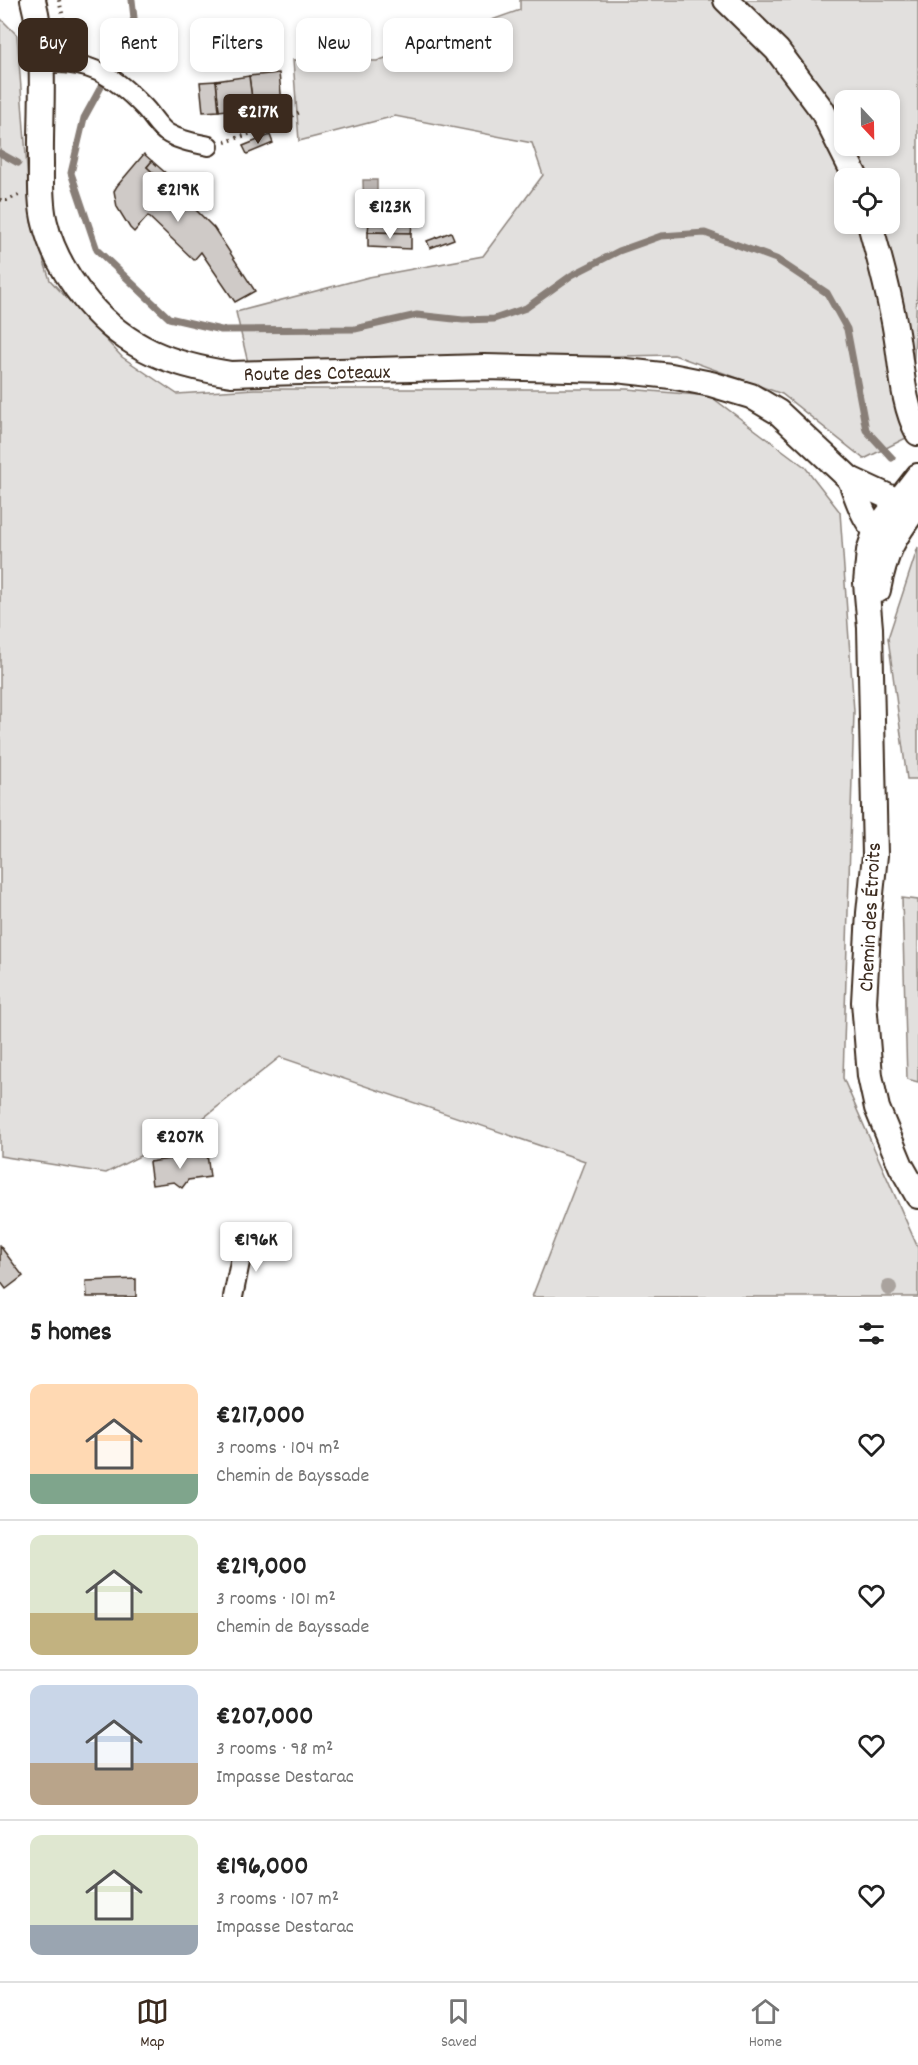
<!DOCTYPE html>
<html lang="en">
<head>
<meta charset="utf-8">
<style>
  :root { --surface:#fff; --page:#f6f6f6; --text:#222; --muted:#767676; --line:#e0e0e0; --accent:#3b2a1e }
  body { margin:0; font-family:Dekko,sans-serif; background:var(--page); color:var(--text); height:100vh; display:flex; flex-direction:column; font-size:22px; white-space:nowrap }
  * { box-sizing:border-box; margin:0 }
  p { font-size:20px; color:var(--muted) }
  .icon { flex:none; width:33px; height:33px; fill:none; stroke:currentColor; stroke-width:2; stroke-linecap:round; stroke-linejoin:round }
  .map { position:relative; height:1297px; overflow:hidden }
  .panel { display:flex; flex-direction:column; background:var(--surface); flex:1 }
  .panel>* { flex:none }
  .guide { position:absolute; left:18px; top:18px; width:600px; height:54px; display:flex; gap:12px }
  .needle { width:39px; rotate:158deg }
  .buttons { position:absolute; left:834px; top:90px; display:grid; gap:12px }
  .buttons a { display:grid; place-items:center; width:66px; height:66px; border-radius:12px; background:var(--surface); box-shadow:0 3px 9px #0003; font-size:30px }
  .price { position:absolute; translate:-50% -51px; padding:0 14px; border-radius:6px; background:#fff; color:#222; font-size:20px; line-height:39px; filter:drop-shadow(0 2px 3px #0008) }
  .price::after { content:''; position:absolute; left:50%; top:36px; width:18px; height:14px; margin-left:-9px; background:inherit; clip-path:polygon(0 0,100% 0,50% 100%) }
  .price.active { background:var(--accent); color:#fff }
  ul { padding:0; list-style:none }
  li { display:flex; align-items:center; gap:18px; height:150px; padding:0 30px }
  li+li { border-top:2px solid var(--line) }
  li span { display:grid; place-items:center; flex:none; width:168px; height:120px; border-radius:12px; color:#555 }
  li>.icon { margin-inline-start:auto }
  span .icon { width:72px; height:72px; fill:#fffc; stroke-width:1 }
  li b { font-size:26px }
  h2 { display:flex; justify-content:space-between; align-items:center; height:72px; padding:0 30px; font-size:26px }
  .tag { padding:0 21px; border-radius:12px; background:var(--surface); box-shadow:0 3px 9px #0003; font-size:21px; line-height:54px }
  .tag.active { background:var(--accent); color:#fff }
  .menu { display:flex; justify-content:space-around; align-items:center; height:84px; border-top:2px solid var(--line); background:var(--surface); font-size:16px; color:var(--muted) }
  .menu a { display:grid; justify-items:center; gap:3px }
  .menu .active { color:var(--accent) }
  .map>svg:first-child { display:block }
</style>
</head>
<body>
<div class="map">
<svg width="918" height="1297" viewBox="0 0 918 1297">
  <rect width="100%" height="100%" fill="#fff"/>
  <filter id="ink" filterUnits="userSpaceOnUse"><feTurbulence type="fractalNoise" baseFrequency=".0167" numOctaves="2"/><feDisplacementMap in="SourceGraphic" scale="12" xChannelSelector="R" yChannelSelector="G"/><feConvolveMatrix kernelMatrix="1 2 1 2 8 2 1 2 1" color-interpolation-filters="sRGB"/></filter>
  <g filter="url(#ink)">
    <g fill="#e2e0de" stroke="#8e857e" stroke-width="1.5" fill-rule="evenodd">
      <path d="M520 0H918V274L910 436 864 459 782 394 674 355 248 363 236 312 369 277 483 256 543 175 532 143 395 116 299 141 293 60 377 61 520 10ZM844 100H890V146H844ZM844 178H890V224H844Z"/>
      <path d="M0 18 17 35 31 222 50 280 122 357 177 394 254 389H627L710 396 805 467 840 512 854 711 843 1078 918 1248V1297H532L585 1161 280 1057 182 1135 106 1173 0 1156Z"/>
      <path d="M918 547V779H907L888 638Z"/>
      <path d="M902 898 918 900V1082L907 1079Z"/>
    </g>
    <path fill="#bcb6b3" stroke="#887e77" stroke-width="1.5" d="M363 180H377V214H364Z"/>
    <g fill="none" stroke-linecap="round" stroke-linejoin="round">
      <g stroke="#887e77" stroke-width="7">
        <path d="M132 0 134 18 118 56 84 118 71 173 97 250 169 318 221 330 355 329 417 315 463 320 494 319 526 308 572 275 619 251 661 236 705 233 776 259 827 293 847 329 866 430 892 458"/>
        <path d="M0 153 18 163"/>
      </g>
    </g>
    <g fill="#cfcac7" stroke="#3b2a1e" stroke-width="1.5">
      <path d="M279 73 282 103 253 107 249 76Z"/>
      <path d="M249 76 253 107 219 111 216 81Z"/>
      <path d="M216 81 219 111 203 112 200 82Z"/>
      <path d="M270 135 273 143 247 154 243 146Z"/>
      <path d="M144 154 152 161 147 167 163 182 169 176 178 183 174 188 214 228 255 291 235 302 201 252 194 260 148 216 134 232 130 228 117 207 114 191 117 186Z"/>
      <path d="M152 161 169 176 163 182 147 167Z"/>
      <path d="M369 222 412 224 411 233 368 232Z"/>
      <path d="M368 232 411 233V249L368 247Z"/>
      <path d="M451 232 454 239 430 248 427 241Z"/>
      <path d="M188 1154 192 1156 207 1154 210 1177 188 1180 182 1188 174 1182 152 1185 149 1162 177 1158 180 1155Z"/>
      <path d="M0 1246 23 1276 6 1289 0 1281Z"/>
      <path d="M136 1279V1297H87L86 1281Z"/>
    </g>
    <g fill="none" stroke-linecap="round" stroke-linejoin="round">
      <g stroke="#3b2a1e" stroke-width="22">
        <g id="street">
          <path d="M43 63C89 60 112 74 144 107 152 115 159 129 169 134 181 141 195 143 209 146"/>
          <path d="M233 1297 244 1242"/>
        </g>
      </g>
      <g stroke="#3b2a1e" stroke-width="28">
        <g id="secondary">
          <path d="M33 0C47 54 40 109 41 164 41 183 40 204 45 223 52 253 68 279 88 303 127 349 172 365 231 374L484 367 616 370 671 376 711 384 751 396 778 412 850 479 891 498 897 502 901 527"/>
          <path d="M726 0 777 50 822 110 856 178"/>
          <path d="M870 224C880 260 890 296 896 333 902 366 902 403 918 433"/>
          <path d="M918 476 876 530 869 551 866 583 870 628 875 855 869 913 864 1002 870 1076 877 1108 901 1166 918 1196"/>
          <path d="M850 479C854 489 866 527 876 529 880 530 887 529 890 528"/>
          <path d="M878 590C885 552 894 536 918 505"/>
        </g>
      </g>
      <g stroke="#3b2a1e" stroke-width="4" stroke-dasharray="1.5 4.5" stroke-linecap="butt">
        <path d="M59 0 67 34 82 44"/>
        <path d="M225 142 264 129 300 112"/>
        <path d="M0 200H7L19 195"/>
      </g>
      <use href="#street" stroke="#fff" stroke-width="18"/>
      <use href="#secondary" stroke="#fff" stroke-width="24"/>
    </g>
    <circle fill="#aaa39e" cx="889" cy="1288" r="8"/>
  </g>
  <g text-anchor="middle" stroke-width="4.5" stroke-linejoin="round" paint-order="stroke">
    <g font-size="21" fill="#3b2a1e" stroke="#fff">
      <text transform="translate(317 372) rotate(-1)" y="7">Route des Coteaux</text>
      <text transform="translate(869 917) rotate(-87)" y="7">Chemin des Étroits</text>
    </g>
  </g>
</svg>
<div class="buttons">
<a><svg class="needle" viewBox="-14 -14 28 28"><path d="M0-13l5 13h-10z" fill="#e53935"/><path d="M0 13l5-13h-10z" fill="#767676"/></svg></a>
<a><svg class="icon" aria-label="locate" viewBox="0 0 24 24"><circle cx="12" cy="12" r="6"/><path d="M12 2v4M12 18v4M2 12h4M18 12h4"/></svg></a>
</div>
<b class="price active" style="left:258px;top:145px">€217K</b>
<b class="price" style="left:178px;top:223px">€219K</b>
<b class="price" style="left:390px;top:240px">€123K</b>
<b class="price" style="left:180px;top:1170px">€207K</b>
<b class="price" style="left:256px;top:1273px">€196K</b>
<div class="guide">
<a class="tag active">Buy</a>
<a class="tag">Rent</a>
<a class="tag">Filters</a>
<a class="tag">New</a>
<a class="tag">Apartment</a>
</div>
</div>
<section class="panel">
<h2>5 homes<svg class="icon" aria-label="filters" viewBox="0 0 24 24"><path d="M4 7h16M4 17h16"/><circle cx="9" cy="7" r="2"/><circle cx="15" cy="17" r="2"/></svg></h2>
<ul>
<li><span style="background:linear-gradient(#ffd9b3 75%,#7fa58c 0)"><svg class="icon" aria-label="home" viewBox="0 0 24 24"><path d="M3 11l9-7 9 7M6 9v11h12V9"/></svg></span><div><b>€217,000</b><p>3 rooms · 104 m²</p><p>Chemin de Bayssade</p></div><svg class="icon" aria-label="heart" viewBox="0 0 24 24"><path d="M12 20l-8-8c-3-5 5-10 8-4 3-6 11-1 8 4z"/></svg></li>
<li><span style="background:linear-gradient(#dfe7d0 65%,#c2b280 0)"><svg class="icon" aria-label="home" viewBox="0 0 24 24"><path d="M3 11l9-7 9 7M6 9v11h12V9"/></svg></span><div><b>€219,000</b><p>3 rooms · 101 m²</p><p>Chemin de Bayssade</p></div><svg class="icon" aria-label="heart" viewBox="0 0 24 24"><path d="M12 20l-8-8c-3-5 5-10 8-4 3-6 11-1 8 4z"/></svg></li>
<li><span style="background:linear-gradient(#c9d6e8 65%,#b9a48a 0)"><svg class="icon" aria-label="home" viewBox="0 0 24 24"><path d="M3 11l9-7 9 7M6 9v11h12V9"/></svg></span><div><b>€207,000</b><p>3 rooms · 98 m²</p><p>Impasse Destarac</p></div><svg class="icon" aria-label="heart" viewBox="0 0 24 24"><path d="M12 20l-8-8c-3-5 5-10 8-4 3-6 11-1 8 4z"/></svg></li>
<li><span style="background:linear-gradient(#dfe7d0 75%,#9aa5b1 0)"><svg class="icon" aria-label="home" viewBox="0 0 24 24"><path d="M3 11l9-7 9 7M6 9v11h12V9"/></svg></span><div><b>€196,000</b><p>3 rooms · 107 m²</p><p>Impasse Destarac</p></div><svg class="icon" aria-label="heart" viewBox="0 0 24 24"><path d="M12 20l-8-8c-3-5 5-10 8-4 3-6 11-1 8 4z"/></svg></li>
</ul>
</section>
<nav class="menu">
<a class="active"><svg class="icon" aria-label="map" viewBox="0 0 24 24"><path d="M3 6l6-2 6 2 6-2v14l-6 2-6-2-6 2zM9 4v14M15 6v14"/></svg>Map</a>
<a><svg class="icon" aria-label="saved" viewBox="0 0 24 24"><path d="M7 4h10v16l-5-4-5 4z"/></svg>Saved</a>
<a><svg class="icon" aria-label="home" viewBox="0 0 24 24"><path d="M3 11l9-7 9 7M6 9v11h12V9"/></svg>Home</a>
</nav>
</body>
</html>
